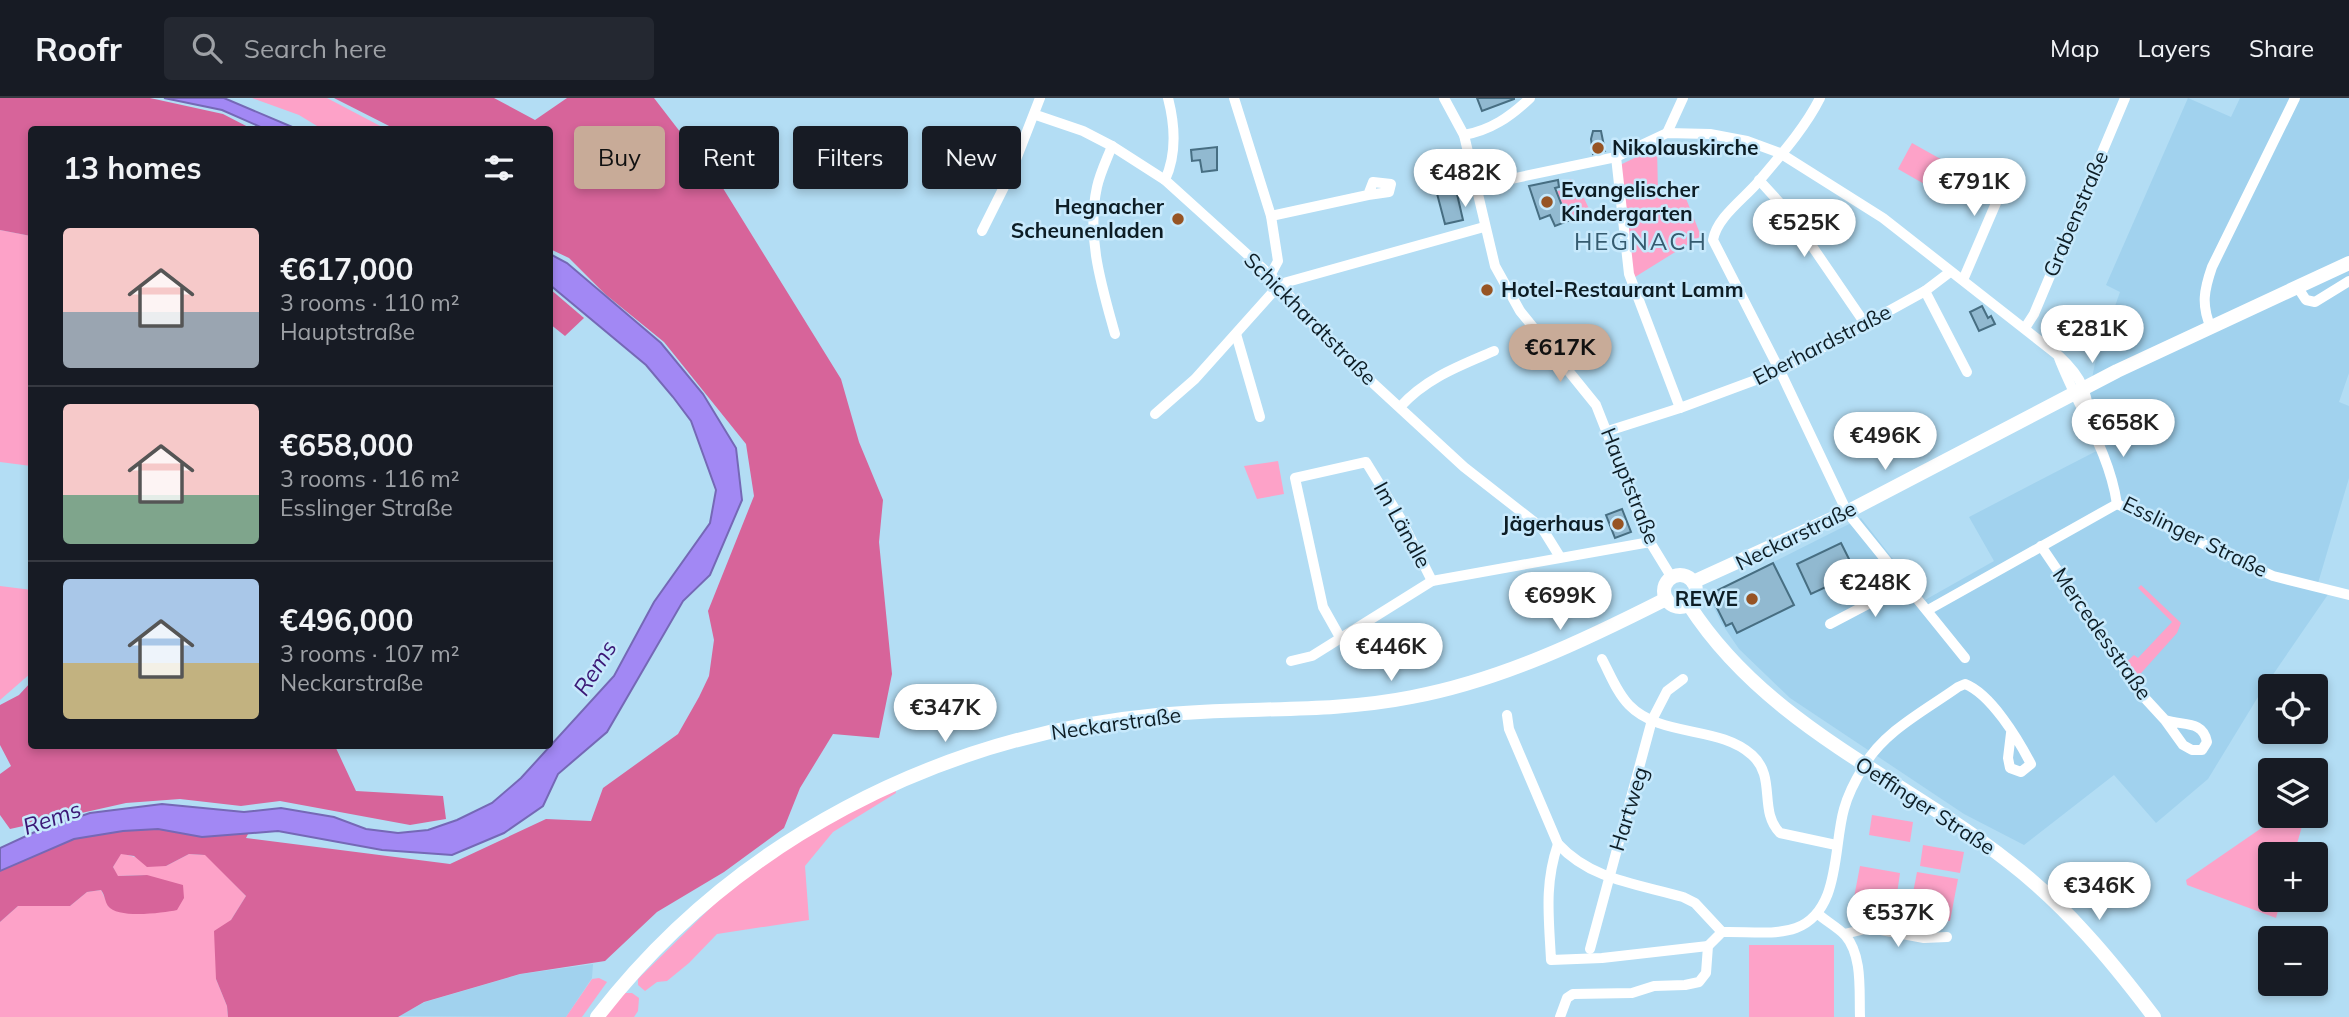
<!DOCTYPE html>
<html lang="en">
<head>
<meta charset="utf-8">
<style>
  :root { --surface:#171b24; --page:#242831; --text:#f1f3f6; --muted:#9ea1a6; --line:#363941; --accent:#c8ab98 }
  body { margin:0; font-family:Mulish,sans-serif; background:var(--page); color:var(--text); height:100vh; display:flex; flex-direction:column; font-size:26px; white-space:nowrap }
  * { box-sizing:border-box; margin:0 }
  p { font-size:23px; color:var(--muted) }
  .icon { flex:none; width:38px; height:38px; fill:none; stroke:currentColor; stroke-width:2; stroke-linecap:round; stroke-linejoin:round }
  .map { position:relative; flex:1; overflow:hidden }
  .drawer { position:absolute; left:28px; top:28px; width:525px; height:623px; display:flex; flex-direction:column; background:var(--surface); border-radius:7px; box-shadow:0 4px 10px #0003 }
  .drawer>* { flex:none }
  .guide { position:absolute; left:574px; top:28px; width:665px; height:63px; display:flex; gap:14px }
  .buttons { position:absolute; left:2258px; top:576px; display:grid; gap:14px }
  .buttons a { display:grid; place-items:center; width:70px; height:70px; border-radius:7px; background:var(--surface); box-shadow:0 4px 10px #0003; font-size:35px }
  .price { position:absolute; translate:-50% -60px; padding:0 16px; border-radius:24px; background:#fff; color:#222; font-size:23px; line-height:46px; filter:drop-shadow(0 2px 4px #0008) }
  .price::after { content:''; position:absolute; left:50%; top:42px; width:21px; height:16px; margin-left:-10px; background:inherit; clip-path:polygon(0 0,100% 0,50% 100%) }
  .price.selected { background:var(--accent); color:#111 }
  ul { padding:0; list-style:none }
  li { display:flex; align-items:center; gap:21px; height:175px; padding:0 35px }
  li+li { border-top:2px solid var(--line) }
  li span { display:grid; place-items:center; flex:none; width:196px; height:140px; border-radius:7px; color:#555 }
  li>.icon { margin-inline-start:auto }
  span .icon { width:84px; height:84px; fill:#fffc; stroke-width:1 }
  li b { font-size:30px }
  h2 { display:flex; justify-content:space-between; align-items:center; height:84px; padding:0 35px; font-size:30px }
  .tag { padding:0 24px; border-radius:7px; background:var(--surface); box-shadow:0 4px 10px #0003; font-size:24px; line-height:63px }
  .tag.selected { background:var(--accent); color:#111 }
  header { display:flex; align-items:center; gap:42px; box-sizing:border-box; height:98px; padding:0 35px; background:var(--surface); border-bottom:2px solid var(--line) }
  header strong { font-size:33px }
  nav { display:flex; gap:38px; margin-inline-start:auto; font-size:24px }
  .search { width:490px; height:63px; background:var(--page); display:flex; align-items:center; gap:18px; box-sizing:border-box; padding:0 24px; border-radius:7px; color:var(--muted); font-size:26px }
  .map>svg:first-child { display:block }
</style>
</head>
<body>
<header>
<strong>Roofr</strong>
<div class="search"><svg class="icon" aria-label="search" viewBox="0 0 24 24"><circle cx="10" cy="10" r="6"/><path d="M15 15l6 6"/></svg>Search here</div>
<nav><a>Map</a><a>Layers</a><a>Share</a></nav>
</header>
<div class="map">
<svg width="2349" height="919" viewBox="0 0 2349 919">
  <rect width="100%" height="100%" fill="#b3ddf4"/>
  <g fill="#a1d2ee">
    <path d="M2188 0 2231 19 2240 0H2349V275L2339 304 2349 308V380L2316 492 2329 495 2261 594 2208 681 2156 725 2114 677 2024 747 1964 716 1790 600 1739 551 1722 526 1708 497 1861 420 1925 502 1994 463 1969 419 2108 347 2088 301 2095 265 2120 194 2106 187Z"/>
    <path d="M593 866 592 880 566 919 398 918 425 904 521 876Z"/>
  </g>
  <g fill="#fda2c8">
    <path d="M252 0H327L386 31H322L299 17Z"/>
    <path d="M1912 45 1962 73 1947 99 1898 71Z"/>
    <path d="M1657 49 1658 95 1683 93 1701 138 1635 179 1630 174 1620 67Z"/>
    <path d="M1571 81 1579 101 1584 100 1590 113 1571 125 1557 93 1563 92 1562 85Z"/>
    <path d="M0 132 31 138V368L0 364Z"/>
    <path d="M1278 363 1284 396 1257 401 1244 368Z"/>
    <path d="M2141 487 2181 525 2177 535 2134 583 2123 567 2134 557 2138 560 2172 524 2138 490Z"/>
    <path d="M0 488 32 492 31 575 0 602Z"/>
    <path d="M894 684 896 695 833 734 805 768 809 822 717 836 689 865 667 883 657 884 645 893 638 887V881L754 767Z"/>
    <path d="M1872 717 1913 724 1910 744 1869 737Z"/>
    <path d="M2279 718H2305L2294 756H2270V802H2281L2276 820 2187 787 2186 782Z"/>
    <path d="M1923 747 1964 754 1960 775 1920 768Z"/>
    <path d="M121 755 166 768 189 756 206 757 246 798 231 822 216 881 227 908 228 919H0V824L18 808H70L87 794 101 792 109 809 147 777 117 778 113 769Z"/>
    <path d="M1860 768 1900 775 1897 796 1892 795 1897 797 1893 817 1852 810Z"/>
    <path d="M1917 774 1958 781 1950 823 1909 816Z"/>
    <rect x="1749" y="847" width="85" height="72"/>
    <path d="M599 880 607 884 582 919H566L592 881Z"/>
    <path d="M616 895H632L639 900 638 913 634 919H598Z"/>
  </g>
  <g fill="#d7649a">
    <path d="M0 0H150L223 16 252 31 32 32 31 138 0 132Z"/>
    <path d="M334 0H494L535 22 567 0H654L721 87 841 281 859 344 883 402 879 444 892 576 879 640 833 636 800 690 784 730 724 774 657 814 605 863 520 876 424 904 398 919H228L227 908 216 881 214 833 231 822 246 798 205 757 189 756 166 768 147 769 134 758 121 756 113 769 118 778 147 777 183 787 184 800 177 812C163 815 117 821 108 808 105 804 105 797 101 792L87 794 70 808H18L0 824V773L74 741 123 733 158 731 202 739 249 734 246 740 450 766 546 721 591 723 603 690 678 636 699 599 709 578 714 542 708 513 754 398 746 346 664 244 605 196 569 160 550 151V32L395 31Z"/>
    <path d="M550 191 584 220 565 238 550 226Z"/>
    <path d="M31 584 32 648H335L356 693 443 698 446 721 410 727 280 703 241 708 180 701 126 705 10 731 0 717V676L11 668 0 647V607L19 597Z"/>
  </g>
  <g fill="#a288f4" stroke="#7568b6" stroke-width="2">
    <path d="M164 0H224L297 31H265L222 12Z"/>
    <path d="M550 156 567 165 661 245 703 296 736 350 742 402 710 477 683 503 607 634 558 676 543 708 504 735 452 757 382 752 278 733 202 739 158 731 123 733 74 741 0 773V750L39 732 90 715 162 706 244 714 281 710 334 719 366 731 398 735 428 732 457 722 492 705 521 680 614 578 654 504 710 425 716 392 691 323 673 299 646 267 550 187Z"/>
  </g>
  <g fill="#91b9d0" stroke="#476e82" stroke-width="2">
    <path d="M1477 0H1514V1L1482 13Z"/>
    <path d="M1593 33H1601L1605 53 1593 56 1591 41Z"/>
    <path d="M1217 49V72L1202 74 1200 62 1192 63 1191 52Z"/>
    <path d="M1558 82 1559 89 1555 90 1568 123 1555 128 1550 117 1540 121 1529 88Z"/>
    <path d="M1454 83 1463 122 1445 126 1435 88Z"/>
    <path d="M1982 208 1988 220 1991 218 1995 226 1979 233 1970 214Z"/>
    <path d="M1622 411 1631 434 1615 440 1606 417Z"/>
    <path d="M1841 445 1856 475 1811 496 1797 466Z"/>
    <path d="M1773 465 1794 507 1737 535 1732 525 1726 528 1710 496Z"/>
  </g>
  <g fill="none" stroke-linecap="round" stroke-linejoin="round">
    <g stroke="#fff" stroke-width="10">
      <path d="M1234 0 1271 118 1278 163 1270 178"/>
      <path d="M1444 0 1464 37 1495 168 1520 213 1596 307 1650 444 1672 480"/>
      <path d="M1820 0C1805 30 1780 58 1759 83 1744 101 1717 119 1713 142L1780 273 1847 414 1965 560"/>
      <path d="M1036 17 1083 33 1112 48 1165 82 1280 186 1324 240 1464 369 1542 430 1560 459"/>
      <path d="M1667 35 1683 0"/>
      <path d="M1464 37C1491 32 1510 19 1530 0"/>
      <path d="M1112 48C1107 61 1100 75 1097 89 1086 139 1102 189 1115 236"/>
      <path d="M1616 59 1629 176 1680 310"/>
      <path d="M1424 79H1438L1472 68"/>
      <path d="M1165 82C1177 56 1175 27 1168 0"/>
      <path d="M1759 82 1790 116 1866 227"/>
      <path d="M1477 88 1616 59 1667 35 1710 36 1747 43 1780 55 1883 120 2059 258C2084 281 2086 294 2092 328"/>
      <path d="M1271 118 1368 97 1389 94 1391 86 1373 84 1368 97"/>
      <path d="M982 133 1010 77 1040 0"/>
      <path d="M1963 182 2011 70"/>
      <path d="M2298 190 2306 202 2315 204 2349 183"/>
      <path d="M1925 193 1967 274"/>
      <path d="M2025 230 2034 216 2125 0"/>
      <path d="M2211 230C2201 207 2204 192 2212 169L2295 0"/>
      <path d="M1236 236 1260 319"/>
      <path d="M2059 260C2078 310 2109 352 2117 406"/>
      <path d="M1400 309C1426 280 1459 268 1494 253"/>
      <path d="M1155 316 1195 281 1280 186 1484 129"/>
      <path d="M1608 333 1680 310 1780 273 1925 193 1950 174"/>
      <path d="M2117 406 2273 478 2349 497"/>
      <path d="M2041 448 2142 597 2165 622 2183 647 2192 652H2202L2207 644C2203 622 2183 628 2165 622"/>
      <path d="M1928 512 2117 406"/>
      <path d="M1830 526 1906 486"/>
      <path d="M1341 541 1323 509 1295 380 1366 364 1401 421 1432 483"/>
      <path d="M1602 561C1610 576 1617 595 1629 607 1661 640 1719 627 1752 657 1777 679 1758 713 1780 735L1836 747"/>
      <path d="M1291 563 1312 558 1432 483 1650 444"/>
      <path d="M1507 617 1509 631 1558 746C1591 782 1638 786 1683 799L1695 805 1722 834"/>
      <path d="M1558 746C1544 787 1549 820 1551 862L1602 860 1708 848"/>
      <path d="M1818 816C1826 823 1837 829 1845 837 1863 858 1859 893 1860 919"/>
      <path d="M1844 836 1870 830 1924 840 1947 839"/>
      <path d="M1590 851 1652 622 1667 593 1683 581"/>
      <path d="M1560 919 1567 900 1573 896 1632 895 1654 888 1685 887 1699 884 1706 875 1708 848 1722 834C1745 833 1774 838 1796 830 1841 813 1833 749 1844 711 1848 696 1856 681 1864 668 1884 633 1926 612 1958 589L1965 586C1991 596 2018 641 2031 666L2021 674 2010 670 2008 660 2011 635"/>
    </g>
    <g stroke="#fff" stroke-width="14">
      <circle cx="1680" cy="493" r="16"/>
      <path d="M1693 484 1847 414 2117 273 2349 165"/>
      <path d="M1689 507C1767 628 1900 678 2009 764 2066 808 2111 862 2154 919"/>
      <path d="M597 919C733 743 937 638 1157 617 1242 608 1327 616 1412 599 1502 582 1585 542 1666 501"/>
    </g>
  </g>
  <g fill="#975424" stroke="#c7e9fc" stroke-width="2.5">
    <circle cx="1598" cy="50" r="7"/>
    <circle cx="1547" cy="104" r="7"/>
    <circle cx="1178" cy="121" r="7"/>
    <circle cx="1487" cy="192" r="7"/>
    <circle cx="1618" cy="426" r="7"/>
    <circle cx="1752" cy="501" r="7"/>
  </g>
  <g text-anchor="middle" stroke-width="5" stroke-linejoin="round" paint-order="stroke">
    <g font-size="21" font-weight="bold" fill="#0d1d25" stroke="#c7e9fc" text-anchor="start">
      <text x="1612" y="57">Nikolauskirche</text>
      <text x="1561" y="99">Evangelischer<tspan x="1561" dy="24">Kindergarten</tspan></text>
      <text x="1164" y="116" text-anchor="end">Hegnacher<tspan x="1164" dy="24">Scheunenladen</tspan></text>
      <text x="1501" y="199">Hotel-Restaurant Lamm</text>
      <text x="1604" y="433" text-anchor="end">Jägerhaus</text>
      <text x="1738" y="508" text-anchor="end">REWE</text>
    </g>
    <g font-size="21" fill="#0d1d25" stroke="#c7e9fc">
      <text transform="translate(2076 116) rotate(-67)" y="7">Grabenstraße</text>
      <text transform="translate(1310 221) rotate(45)" y="7">Schickhardtstraße</text>
      <text transform="translate(1822 247) rotate(-27)" y="7">Eberhardstraße</text>
      <text transform="translate(1630 388) rotate(68)" y="7">Hauptstraße</text>
      <text transform="translate(1402 427) rotate(61)" y="7">Im Ländle</text>
      <text transform="translate(1796 438) rotate(-26)" y="7">Neckarstraße</text>
      <text transform="translate(2195 439) rotate(26)" y="7">Esslinger Straße</text>
      <text transform="translate(2102 536) rotate(55)" y="7">Mercedesstraße</text>
      <text transform="translate(1116 626) rotate(-8)" y="7">Neckarstraße</text>
      <text transform="translate(1925 708) rotate(33)" y="7">Oeffinger Straße</text>
      <text transform="translate(1629 711) rotate(-73)" y="7">Hartweg</text>
    </g>
    <g font-size="23" font-style="italic" fill="#3a1675" stroke="#c7e9fc">
      <text transform="translate(595 570) rotate(-58)" y="8">Rems</text>
      <text transform="translate(52 720) rotate(-19)" y="8">Rems</text>
    </g>
    <g font-size="24" letter-spacing="2" fill="#355b6f" stroke="#c7e9fc">
      <text x="1641" y="152">HEGNACH</text>
    </g>
  </g>
</svg>
<div class="buttons">
<a><svg class="icon" aria-label="locate" viewBox="0 0 24 24"><circle cx="12" cy="12" r="6"/><path d="M12 2v4M12 18v4M2 12h4M18 12h4"/></svg></a>
<a><svg class="icon" aria-label="layers" viewBox="0 0 24 24"><path d="M12 4l9 5-9 5-9-5zM3 14l9 5 9-5"/></svg></a>
<a>+</a>
<a>−</a>
</div>
<b class="price" style="left:1465px;top:111px">€482K</b>
<b class="price" style="left:1974px;top:120px">€791K</b>
<b class="price" style="left:1804px;top:161px">€525K</b>
<b class="price" style="left:2092px;top:267px">€281K</b>
<b class="price selected" style="left:1560px;top:286px">€617K</b>
<b class="price" style="left:2123px;top:361px">€658K</b>
<b class="price" style="left:1885px;top:374px">€496K</b>
<b class="price" style="left:1875px;top:521px">€248K</b>
<b class="price" style="left:1560px;top:534px">€699K</b>
<b class="price" style="left:1391px;top:585px">€446K</b>
<b class="price" style="left:945px;top:646px">€347K</b>
<b class="price" style="left:2099px;top:824px">€346K</b>
<b class="price" style="left:1898px;top:851px">€537K</b>
<div class="guide">
<a class="tag selected">Buy</a>
<a class="tag">Rent</a>
<a class="tag">Filters</a>
<a class="tag">New</a>
</div>
<section class="drawer">
<h2>13 homes<svg class="icon" aria-label="filters" viewBox="0 0 24 24"><path d="M4 7h16M4 17h16"/><circle cx="9" cy="7" r="2"/><circle cx="15" cy="17" r="2"/></svg></h2>
<ul>
<li><span style="background:linear-gradient(#f6c9c9 60%,#9aa5b1 0)"><svg class="icon" aria-label="home" viewBox="0 0 24 24"><path d="M3 11l9-7 9 7M6 9v11h12V9"/></svg></span><div><b>€617,000</b><p>3 rooms · 110 m²</p><p>Hauptstraße</p></div></li>
<li><span style="background:linear-gradient(#f6c9c9 65%,#7fa58c 0)"><svg class="icon" aria-label="home" viewBox="0 0 24 24"><path d="M3 11l9-7 9 7M6 9v11h12V9"/></svg></span><div><b>€658,000</b><p>3 rooms · 116 m²</p><p>Esslinger Straße</p></div></li>
<li><span style="background:linear-gradient(#a9c7e8 60%,#c2b280 0)"><svg class="icon" aria-label="home" viewBox="0 0 24 24"><path d="M3 11l9-7 9 7M6 9v11h12V9"/></svg></span><div><b>€496,000</b><p>3 rooms · 107 m²</p><p>Neckarstraße</p></div></li>
</ul>
</section>
</div>
</body>
</html>
